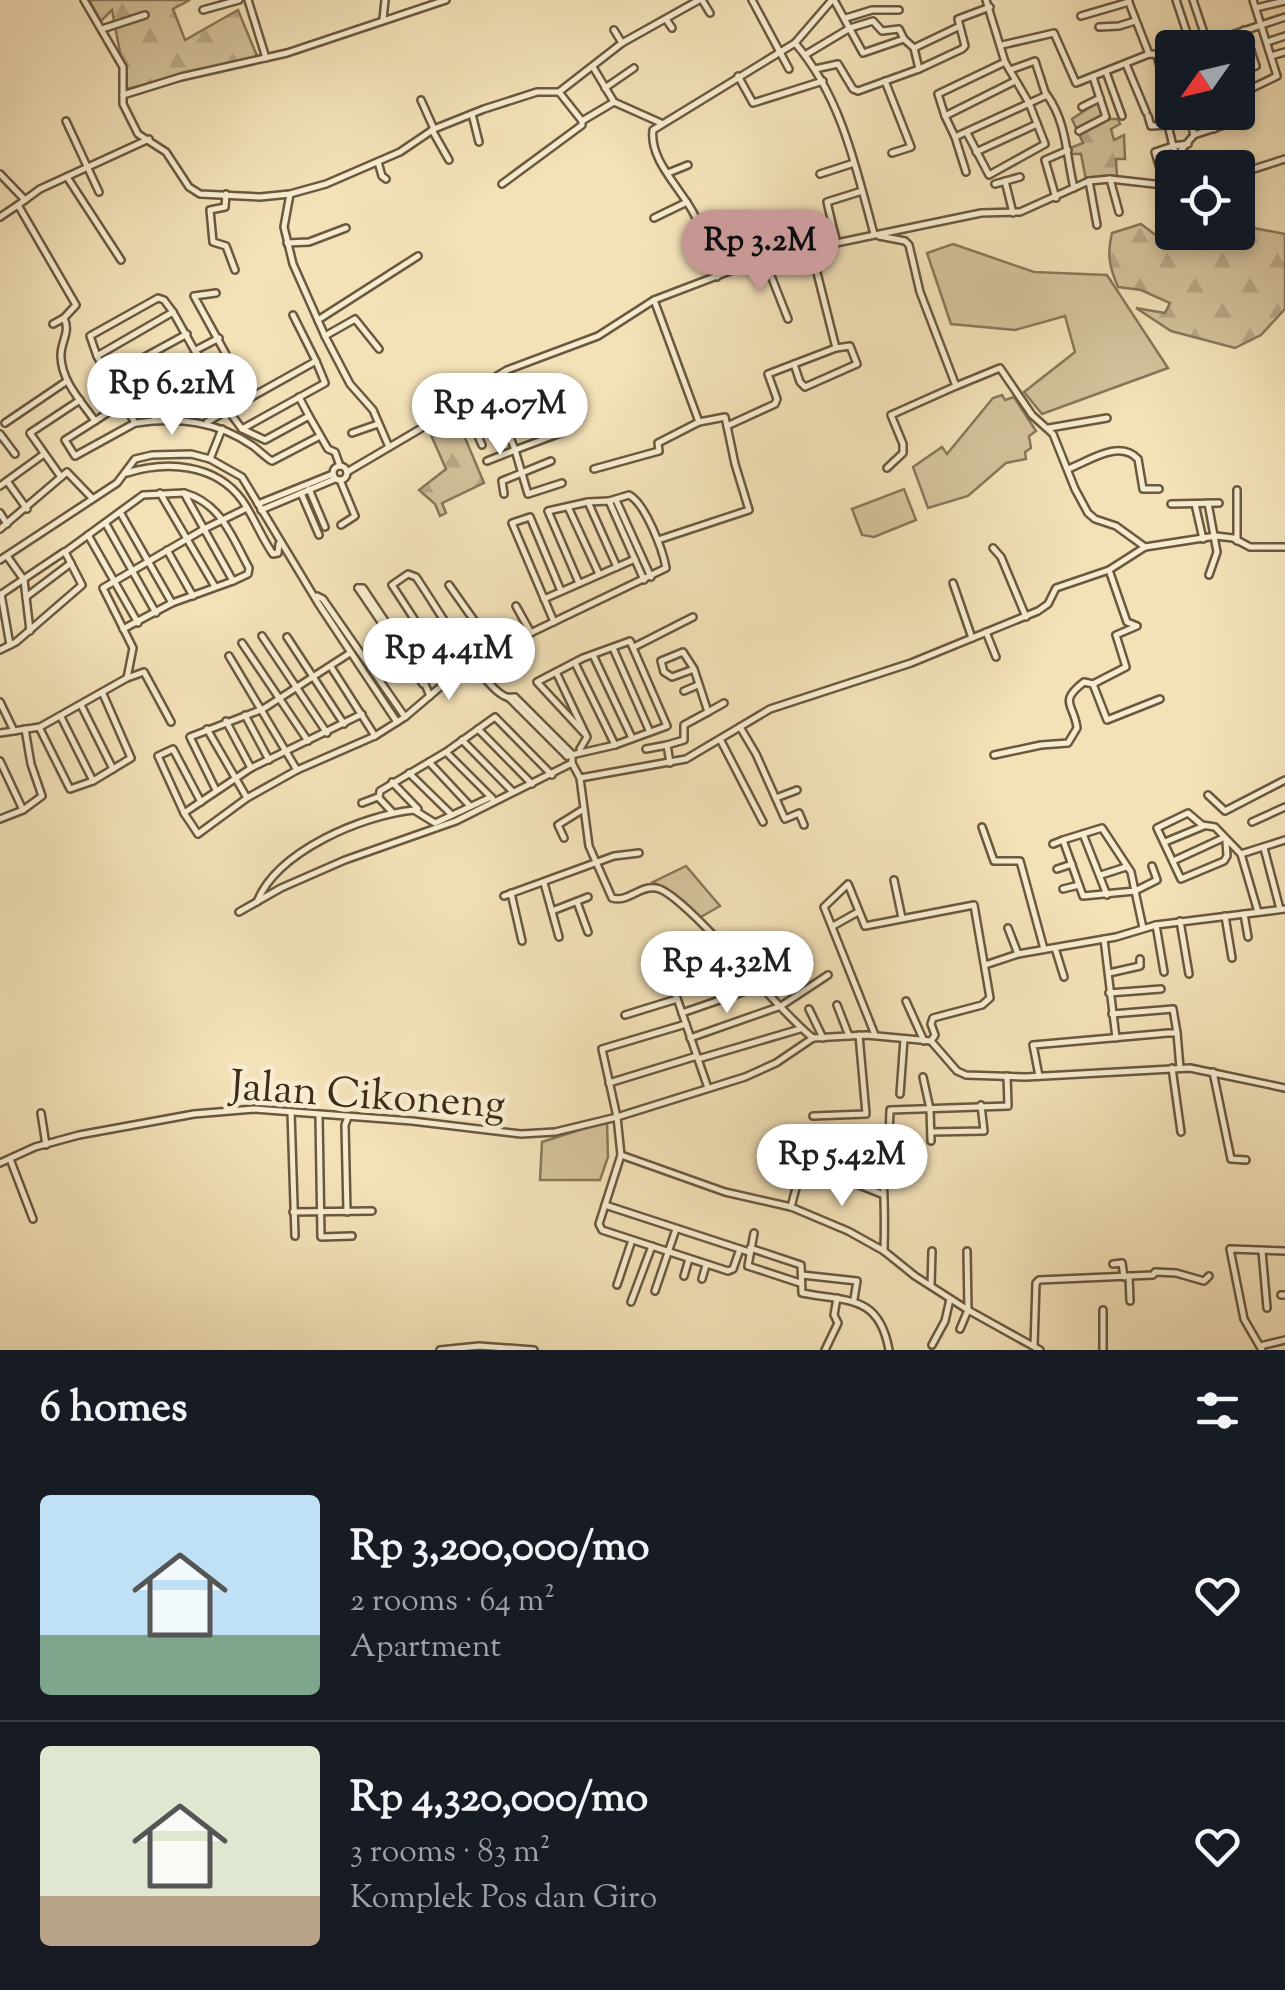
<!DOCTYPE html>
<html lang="en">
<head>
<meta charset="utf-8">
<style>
  :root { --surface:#171b24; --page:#20242c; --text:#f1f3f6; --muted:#9ea1a6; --line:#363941; --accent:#c59692 }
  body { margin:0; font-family:"Sorts Mill Goudy",serif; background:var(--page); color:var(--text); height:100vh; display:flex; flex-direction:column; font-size:38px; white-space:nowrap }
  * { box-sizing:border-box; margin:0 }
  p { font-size:32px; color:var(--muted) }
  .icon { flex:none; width:55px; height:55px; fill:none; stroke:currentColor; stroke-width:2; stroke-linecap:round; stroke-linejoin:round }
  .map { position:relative; height:1350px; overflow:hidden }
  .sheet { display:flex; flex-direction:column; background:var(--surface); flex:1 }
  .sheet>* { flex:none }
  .needle { width:65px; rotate:236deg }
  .fabs { position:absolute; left:1155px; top:30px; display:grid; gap:20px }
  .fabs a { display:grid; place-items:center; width:100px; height:100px; border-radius:10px; background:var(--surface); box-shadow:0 5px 15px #0003; font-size:50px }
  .price { position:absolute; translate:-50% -85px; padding:0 22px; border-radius:35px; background:#fff; color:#222; font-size:32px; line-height:65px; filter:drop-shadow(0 2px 5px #0008) }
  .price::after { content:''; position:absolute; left:50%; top:60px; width:30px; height:22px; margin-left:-15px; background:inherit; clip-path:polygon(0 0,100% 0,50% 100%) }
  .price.active { background:var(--accent); color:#111 }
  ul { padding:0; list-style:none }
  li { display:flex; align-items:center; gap:30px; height:250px; padding:0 40px }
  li+li { border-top:2px solid var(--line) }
  li span { display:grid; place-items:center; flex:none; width:280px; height:200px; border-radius:10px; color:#555 }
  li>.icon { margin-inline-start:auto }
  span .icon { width:120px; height:120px; fill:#fffc; stroke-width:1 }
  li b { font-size:42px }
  h2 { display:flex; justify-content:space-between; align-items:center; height:120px; padding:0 40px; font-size:42px }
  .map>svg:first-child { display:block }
</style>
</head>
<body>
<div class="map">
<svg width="1285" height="1350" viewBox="0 0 1285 1350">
  <defs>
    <pattern id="forest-firs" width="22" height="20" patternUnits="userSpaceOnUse" patternTransform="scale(2.5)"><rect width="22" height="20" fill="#d4c29c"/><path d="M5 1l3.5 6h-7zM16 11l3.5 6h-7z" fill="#b7a786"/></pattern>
  </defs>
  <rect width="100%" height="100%" fill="#f3e1b8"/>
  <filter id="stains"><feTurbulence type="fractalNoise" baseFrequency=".002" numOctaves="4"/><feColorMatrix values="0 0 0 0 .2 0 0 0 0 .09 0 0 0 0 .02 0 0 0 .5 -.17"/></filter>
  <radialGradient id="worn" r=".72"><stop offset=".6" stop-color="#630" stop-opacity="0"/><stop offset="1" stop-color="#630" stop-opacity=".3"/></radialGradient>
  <g fill="#d4c29c" stroke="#887759" stroke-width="2.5">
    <path d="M953 244 1034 272 1107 275 1168 368 1042 414 1024 392 1075 352 1065 316 1015 330 951 324 927 253Z"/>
    <path d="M1002 395 1005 400 1014 397 1036 431 1029 436 1031 448 1025 452 1026 459 1006 463 968 496 928 508 913 467 942 447 947 454 993 398Z"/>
    <path d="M904 489 916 520 874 537 862 535 852 509Z"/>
    <path d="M686 866 720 906 699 918 665 888 653 882Z"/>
    <path d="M607 1121 608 1157 600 1180H540L542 1142Z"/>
  </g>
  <g fill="url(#forest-firs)" stroke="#887759" stroke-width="2.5">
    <path d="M89 0H190L173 9 185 40 238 10 257 56 127 89 112 10 101 21Z"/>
    <path d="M1102 99 1108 119H1118L1120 124 1111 129 1114 140 1124 135 1125 159H1116L1117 177 1086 180 1081 154H1070V148L1083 143 1072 119Z"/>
    <path d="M1141 224 1169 245 1175 233H1233L1236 238 1254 228 1285 234V309L1261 335 1235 348 1171 331 1136 308 1165 313 1170 303 1141 290 1118 287C1109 266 1107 255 1112 233Z"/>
    <path d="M452 407 484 483 442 503 446 513 440 516 435 504 419 490 446 469 427 426Z"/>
  </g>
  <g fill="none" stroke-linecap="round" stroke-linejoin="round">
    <g stroke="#6a593e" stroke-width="10">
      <g id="minor">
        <path d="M84 0 123 67V104L138 134 166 152 189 187 200 194 260 197 290 194 326 184 400 152 434 129 484 109 537 92H559L622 43 699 0"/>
        <path d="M248 0 266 58"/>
        <path d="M702 0 710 13"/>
        <path d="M752 0 789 69"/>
        <path d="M834 0 863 53 904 39 914 48"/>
        <path d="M1128 0 1149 54"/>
        <path d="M1176 0 1192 48"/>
        <path d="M1193 0 1207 42"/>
        <path d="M1256 8 1285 1"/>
        <path d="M203 10 239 0"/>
        <path d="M1081 16 1129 2"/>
        <path d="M846 18 872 10H899"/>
        <path d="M383 19 385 0"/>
        <path d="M666 19 672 28"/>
        <path d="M1099 27 1119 26 1135 21"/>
        <path d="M102 29 145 15"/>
        <path d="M614 30 622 43"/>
        <path d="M1267 42 1285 36"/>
        <path d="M795 43C841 96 856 168 874 234"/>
        <path d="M1002 45 1054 33 1076 83 1149 54 1172 55"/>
        <path d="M1193 48 1285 17"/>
        <path d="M1238 54 1251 50"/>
        <path d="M805 55 850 28 873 21 882 31 899 29 904 39"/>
        <path d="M1157 56 1167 91"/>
        <path d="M1271 56 1285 52"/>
        <path d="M1005 62 938 94 945 116 1015 81"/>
        <path d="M1126 64 1146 112"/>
        <path d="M593 67 614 102"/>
        <path d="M815 69 838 64 853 89 858 91 919 69 914 48 958 27"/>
        <path d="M919 69 962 49 965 46 958 19 990 7"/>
        <path d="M1010 70 1035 61 1046 95"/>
        <path d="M1106 72 1122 116"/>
        <path d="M1238 74 1256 66 1244 30"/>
        <path d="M738 76 753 103 823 81"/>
        <path d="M885 81 911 147 892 153"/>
        <path d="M605 88 634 68"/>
        <path d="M1246 91 1277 76 1253 0"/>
        <path d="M559 92 582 121 614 102 661 123"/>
        <path d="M123 95 181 77 287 53 446 0"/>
        <path d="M421 100 434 129"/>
        <path d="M1082 107 1100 98"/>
        <path d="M1209 112 1214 129"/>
        <path d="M472 114 479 142"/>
        <path d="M945 116 955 137 1047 95C1067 123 1066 155 1074 188"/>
        <path d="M1148 116 1151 126 1168 125 1173 146 1188 144"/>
        <path d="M66 121 99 192"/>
        <path d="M432 130 449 160"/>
        <path d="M1079 131 1106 117 1093 77"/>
        <path d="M967 133 989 175 1045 144 1029 103 1005 62 986 0"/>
        <path d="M1194 135 1242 119"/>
        <path d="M955 137 966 172"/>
        <path d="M976 152 1037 124"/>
        <path d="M1177 155 1194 135 1188 112"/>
        <path d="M378 162 382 176 386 179"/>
        <path d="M668 173 688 165"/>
        <path d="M0 174 25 200"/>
        <path d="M820 174 854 163"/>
        <path d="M1238 174 1285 159"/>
        <path d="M67 177 121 260"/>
        <path d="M1110 179 1119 212"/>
        <path d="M1005 181 1013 213"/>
        <path d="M1089 181 1097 225"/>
        <path d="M502 184 582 125V121"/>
        <path d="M995 184 1020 177"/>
        <path d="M1165 185 1155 152 1173 146 1181 168"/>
        <path d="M226 194 225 207 210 210 213 242 226 246 235 270"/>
        <path d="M290 194 284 227 293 264 325 336 350 384 373 410 389 447"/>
        <path d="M1056 198 1045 160 1068 150"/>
        <path d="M0 217 18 205"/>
        <path d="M799 217 807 249"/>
        <path d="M654 218 687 202"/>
        <path d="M879 236 905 241 909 245 920 292 956 386 1000 368 1032 415 1053 434 1075 489 1088 513 1095 519 1116 526 1145 547"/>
        <path d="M836 240 827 202 862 191"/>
        <path d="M287 243 309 242 346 228"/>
        <path d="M764 258 788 319"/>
        <path d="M717 277C710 257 704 235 695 216 682 189 649 161 653 130L795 43 832 0"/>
        <path d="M216 293 194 296 250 398"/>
        <path d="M654 300 699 422 725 417 727 426 775 404 777 399 768 374 836 348"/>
        <path d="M318 320 418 256"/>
        <path d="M53 324 64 318"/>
        <path d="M325 336 355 319 379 349"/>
        <path d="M196 350 219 338"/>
        <path d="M97 356 173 312"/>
        <path d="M794 364 800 382 805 387 857 364 850 346 836 348 811 249"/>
        <path d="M108 377 187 334"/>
        <path d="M488 381 515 450 563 432"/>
        <path d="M138 386 156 420"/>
        <path d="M118 396 198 354"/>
        <path d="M461 398 482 445"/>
        <path d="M121 404 95 421C81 401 62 382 61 357 60 342 71 333 64 318L76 305 18 205 40 189 149 139"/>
        <path d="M148 405 207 372"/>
        <path d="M309 416 328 449 335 452 340 466"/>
        <path d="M168 419 180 409 217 390"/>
        <path d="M95 421 65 440 75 456 135 423 97 356 90 336 158 298 164 300 173 312 228 410 242 429 325 383 316 361"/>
        <path d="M207 422 316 361 293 315"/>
        <path d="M5 423 67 381"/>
        <path d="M136 423C179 417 217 421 253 446 260 451 265 457 272 461L320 436"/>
        <path d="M1049 428 1107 418"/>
        <path d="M242 429 265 440 309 416 299 397"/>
        <path d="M352 433 378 424"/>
        <path d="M0 434 15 454"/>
        <path d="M210 459 222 429"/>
        <path d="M487 461 515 450 528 494 562 483"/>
        <circle cx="340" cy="473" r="7"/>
        <path d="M887 468 903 453V444L891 415 956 386"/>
        <path d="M594 469 659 451 658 443 699 422"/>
        <path d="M1068 469C1089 461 1119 439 1138 459L1143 489H1159"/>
        <path d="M347 472 420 429 448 406 507 370 598 336 654 300 764 258 981 213 1020 212 1089 181 1110 179 1172 186"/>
        <path d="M127 473C166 461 215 463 242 500 254 517 261 537 273 554L278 553 279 544"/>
        <path d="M61 477 30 433 80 400"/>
        <path d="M340 480 355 516 341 525"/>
        <path d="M7 481 27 509"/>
        <path d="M0 486 44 454"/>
        <path d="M309 489 325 527"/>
        <path d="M160 493 214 585"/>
        <path d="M184 493C221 503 232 537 249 568L248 574 233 581Z"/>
        <path d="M301 493 319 535"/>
        <path d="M504 494 502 481 551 461"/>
        <path d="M616 500 651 577"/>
        <path d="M588 502 609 501 644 580"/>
        <path d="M1208 503 1217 552 1209 575"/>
        <path d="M258 504 333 474"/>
        <path d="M1171 504 1219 503"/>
        <path d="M1195 504 1203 539"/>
        <path d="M568 507 599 574"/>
        <path d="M261 510 335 479"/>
        <path d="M120 512 172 603"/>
        <path d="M0 513 7 524"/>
        <path d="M106 524 156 613"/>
        <path d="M0 529 67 472 92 498"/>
        <path d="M88 535 138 623"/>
        <path d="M658 540 749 510 735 464 727 426"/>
        <path d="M1237 541V490"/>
        <path d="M993 548 1001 557 1026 617"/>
        <path d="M167 550 193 596"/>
        <path d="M7 556 24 580 30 631"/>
        <path d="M0 560 117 483 135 459 152 455 191 454 210 459 242 477 318 603 397 722"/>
        <path d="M579 583 548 511 588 502 617 567"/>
        <path d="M953 583 972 638"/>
        <path d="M358 588H363L421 675 430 696"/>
        <path d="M358 588 423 684"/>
        <path d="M1 594 10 645"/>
        <path d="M0 595 64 552"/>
        <path d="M317 596 323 599 405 717"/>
        <path d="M26 597 71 563"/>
        <path d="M544 599 635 559"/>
        <path d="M516 606 531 633"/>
        <path d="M554 622 512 523 530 517 561 591"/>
        <path d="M123 629 172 603 233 581"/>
        <path d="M986 632 996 657"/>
        <path d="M262 636 327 733"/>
        <path d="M287 637 344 724"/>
        <path d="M242 643 308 741"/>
        <path d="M634 647 693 617"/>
        <path d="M613 648 649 730"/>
        <path d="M0 650 16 642 82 585 65 552 143 495 184 493"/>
        <path d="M495 650 666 568C663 550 645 503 629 495L609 501"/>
        <path d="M593 655 632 738"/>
        <path d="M229 656 297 770"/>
        <path d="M575 663 615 745"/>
        <path d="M331 667 375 736"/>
        <path d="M556 672 587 737 580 749"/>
        <path d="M452 677 392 585 408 574 416 577C434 603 478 679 501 694 508 699 509 697 515 697L572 754V763L580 778 589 846 612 898C628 903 640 885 656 888 684 892 780 1014 813 1038"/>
        <path d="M127 678 144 672 171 722"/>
        <path d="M1093 684 1107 720 1160 699"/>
        <path d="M684 691 698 685"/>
        <path d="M509 698 567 756"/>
        <path d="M0 702 14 731"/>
        <path d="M81 705 113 769"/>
        <path d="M708 712 724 703"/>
        <path d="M245 715 269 760"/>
        <path d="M61 717 93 781"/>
        <path d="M226 721 251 768"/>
        <path d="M740 727 756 754 785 819 799 813 804 825"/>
        <path d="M40 729 70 789 93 781 131 758 103 694"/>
        <path d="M207 729 247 798"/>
        <path d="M478 729 532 784"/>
        <path d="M0 733 40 727 127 678 133 648 103 588 204 529 247 508"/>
        <path d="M720 739 763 822"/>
        <path d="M462 740 513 792"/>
        <path d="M646 749 667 745"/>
        <path d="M447 753 491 797"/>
        <path d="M994 755 1041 745 1068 743 1077 728C1074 704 1058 702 1084 682L1093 684 1126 667 1116 635 1137 626 1127 622 1109 570"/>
        <path d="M567 756 615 745 667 726 630 641 583 658 537 682 586 735"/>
        <path d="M0 761 23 810"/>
        <path d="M429 762 470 806"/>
        <path d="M670 763 667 745 684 740V725L708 712 694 669 672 677 664 672 661 661 683 652 694 669"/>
        <path d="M409 773 452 815"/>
        <path d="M580 778 686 759 770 709 911 663 1038 611 1048 604 1056 588 1109 570 1145 547 1216 536 1233 538 1250 547H1285"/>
        <path d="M392 782 418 809"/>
        <path d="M216 790 190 737 263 709 350 653"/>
        <path d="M1208 795 1225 811 1285 780"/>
        <path d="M776 798 797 790"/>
        <path d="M201 802 173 749 158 756 184 813 198 834 247 798 297 770 375 736 405 717 452 677 495 650 449 585"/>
        <path d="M362 803 378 797"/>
        <path d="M184 813 251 768 362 714"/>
        <path d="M393 813 379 798 380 791 446 752 495 717 552 775"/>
        <path d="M0 819 23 810 42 796 31 764 25 729"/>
        <path d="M1252 822 1285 807"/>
        <path d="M982 827 994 861H1020L1044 949"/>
        <path d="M1083 834 1107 895"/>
        <path d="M564 838 558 825 582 810"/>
        <path d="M1165 842 1204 826"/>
        <path d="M1226 842 1227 856 1224 861 1181 879 1157 828 1188 813 1202 825 1215 827 1241 854 1258 912"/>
        <path d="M1053 844 1063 840"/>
        <path d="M1264 848 1280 909"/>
        <path d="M1241 854 1285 840"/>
        <path d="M1173 861 1223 838"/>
        <path d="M1057 869 1072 864"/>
        <path d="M1101 875 1126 867"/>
        <path d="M894 880 902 918"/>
        <path d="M544 883 559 937"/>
        <path d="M1063 889 1079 885"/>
        <path d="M511 893 522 941"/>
        <path d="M504 896 614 856 639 853"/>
        <path d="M257 902C277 851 363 815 414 810L435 823 491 797 494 801"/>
        <path d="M577 902 588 932"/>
        <path d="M552 911 588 897"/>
        <path d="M239 912 281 888 345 860 456 821 572 763"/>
        <path d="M1244 914 1248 937"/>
        <path d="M1225 916 1232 958"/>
        <path d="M1180 921 1189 974"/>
        <path d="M1156 925 1164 972"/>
        <path d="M833 926 858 912"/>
        <path d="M1008 928 1018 954"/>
        <path d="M1143 928 1135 891 1083 896 1063 840 1102 828 1131 872 1135 891 1157 880 1152 866"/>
        <path d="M1104 939 1116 1038"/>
        <path d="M1055 948 1064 977"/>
        <path d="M985 965 1018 954 1116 937 1156 925 1285 909"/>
        <path d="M1109 973 1140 966V959"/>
        <path d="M670 978 708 1088"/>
        <path d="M758 985 773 975 764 956 775 944"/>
        <path d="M676 990 739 968"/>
        <path d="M1109 993 1161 989"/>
        <path d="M906 1001 924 1041"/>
        <path d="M837 1005 849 1036"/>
        <path d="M809 1009 823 1038"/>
        <path d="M682 1013 760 986"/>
        <path d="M1112 1014 1173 1009 1177 1033"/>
        <path d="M625 1015 677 999"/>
        <path d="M686 1024 602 1049 617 1117 621 1155 725 1192 791 1207 848 1231 884 1251 915 1276 968 1310 1040 1350"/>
        <path d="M690 1038 781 1006 828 975"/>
        <path d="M931 1041 957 1071 966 1075 1026 1077 1190 1068 1285 1088"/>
        <path d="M698 1059 800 1029"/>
        <path d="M1172 1068 1181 1132"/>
        <path d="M1213 1072 1231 1159 1246 1160"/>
        <path d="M1039 1076 1033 1045 1168 1033H1177L1180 1068"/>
        <path d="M923 1077 930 1109 931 1141"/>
        <path d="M609 1083 697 1056"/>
        <path d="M900 1094 904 1039"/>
        <path d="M291 1112 295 1236"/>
        <path d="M41 1113 46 1145"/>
        <path d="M319 1116 321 1237 352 1236"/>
        <path d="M813 1116 866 1114 859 1035"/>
        <path d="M931 1132 984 1131 981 1105"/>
        <path d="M889 1138 890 1110 1008 1106 1007 1076"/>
        <path d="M813 1144 882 1173"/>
        <path d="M621 1155 599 1224 602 1230 728 1271 733 1269 740 1249"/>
        <path d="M10 1159 33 1219"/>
        <path d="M0 1163 35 1147 79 1135 194 1114 254 1109 412 1121 521 1134 555 1132 617 1117 745 1077 776 1063 813 1038 866 1035 931 1041 935 1035 931 1024 933 1018 982 1005 990 998 974 905 865 926 848 884 824 907 875 1035"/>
        <path d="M884 1195 814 1167 815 1136 879 1144C885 1179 885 1216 884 1251"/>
        <path d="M605 1205 749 1252"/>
        <path d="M791 1207 801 1169 806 1164 812 1165"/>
        <path d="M293 1212 372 1211"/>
        <path d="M347 1212 345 1125 348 1117"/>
        <path d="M754 1233 748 1266 800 1283"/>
        <path d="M750 1248 801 1265 802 1293C847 1302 879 1294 889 1350"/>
        <path d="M1262 1251 1267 1308"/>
        <path d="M1113 1264 1122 1263 1124 1277"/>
        <path d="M802 1275 857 1281 854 1299"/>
        <path d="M684 1276 689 1259"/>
        <path d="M1129 1276 1130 1301"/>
        <path d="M702 1279 706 1265"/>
        <path d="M617 1285 632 1240"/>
        <path d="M931 1286 932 1251"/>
        <path d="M655 1291 676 1229"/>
        <path d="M1281 1295H1285"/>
        <path d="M631 1302 652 1246"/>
        <path d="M960 1329 968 1310 967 1251"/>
        <path d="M932 1345 945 1321 950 1299"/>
        <path d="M1034 1346 1036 1283 1039 1280 1153 1275 1155 1272 1176 1273 1204 1281 1209 1276"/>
        <path d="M1260 1346 1285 1340"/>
        <path d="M440 1350 479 1346 534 1350"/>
        <path d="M825 1350 838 1323 834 1315 837 1298"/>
        <path d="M1103 1350V1310"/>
        <path d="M1262 1350 1244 1319 1230 1249 1285 1251"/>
      </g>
    </g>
    <use href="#minor" stroke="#f7ecd1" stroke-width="5"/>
  </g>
  <g text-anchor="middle" stroke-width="9" stroke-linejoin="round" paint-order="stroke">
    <g font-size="42" fill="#3d2c16" stroke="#f7ecd1">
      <text transform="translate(368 1093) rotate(4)" y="15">Jalan Cikoneng</text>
    </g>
  </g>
  <rect width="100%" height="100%" filter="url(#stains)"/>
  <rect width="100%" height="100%" fill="url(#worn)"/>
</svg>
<div class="fabs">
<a><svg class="needle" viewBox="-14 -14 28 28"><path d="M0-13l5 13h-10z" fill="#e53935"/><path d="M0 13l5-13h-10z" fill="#9ea1a6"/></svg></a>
<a><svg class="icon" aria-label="locate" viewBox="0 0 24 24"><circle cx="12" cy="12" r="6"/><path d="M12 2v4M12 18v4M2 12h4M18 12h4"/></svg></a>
</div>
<b class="price active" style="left:760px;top:295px">Rp 3.2M</b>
<b class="price" style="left:172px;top:438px">Rp 6.21M</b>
<b class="price" style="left:500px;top:458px">Rp 4.07M</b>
<b class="price" style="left:449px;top:703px">Rp 4.41M</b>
<b class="price" style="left:727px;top:1016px">Rp 4.32M</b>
<b class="price" style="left:842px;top:1209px">Rp 5.42M</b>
</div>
<section class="sheet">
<h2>6 homes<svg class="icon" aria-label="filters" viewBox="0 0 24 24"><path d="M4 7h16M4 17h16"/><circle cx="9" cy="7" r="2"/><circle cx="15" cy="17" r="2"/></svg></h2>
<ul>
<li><span style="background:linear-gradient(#bfe0f5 70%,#7fa58c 0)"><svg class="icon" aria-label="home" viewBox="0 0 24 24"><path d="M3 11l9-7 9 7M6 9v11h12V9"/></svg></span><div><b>Rp 3,200,000/mo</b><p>2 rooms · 64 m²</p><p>Apartment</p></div><svg class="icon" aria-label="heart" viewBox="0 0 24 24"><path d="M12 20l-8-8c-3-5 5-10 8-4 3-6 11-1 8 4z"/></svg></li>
<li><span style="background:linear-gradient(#dfe7d0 75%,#b9a48a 0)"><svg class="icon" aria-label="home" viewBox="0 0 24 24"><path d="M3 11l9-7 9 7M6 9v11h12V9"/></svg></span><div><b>Rp 4,320,000/mo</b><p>3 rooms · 83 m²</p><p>Komplek Pos dan Giro</p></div><svg class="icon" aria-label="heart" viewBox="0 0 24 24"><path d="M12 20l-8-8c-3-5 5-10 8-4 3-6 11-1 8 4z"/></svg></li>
</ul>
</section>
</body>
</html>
